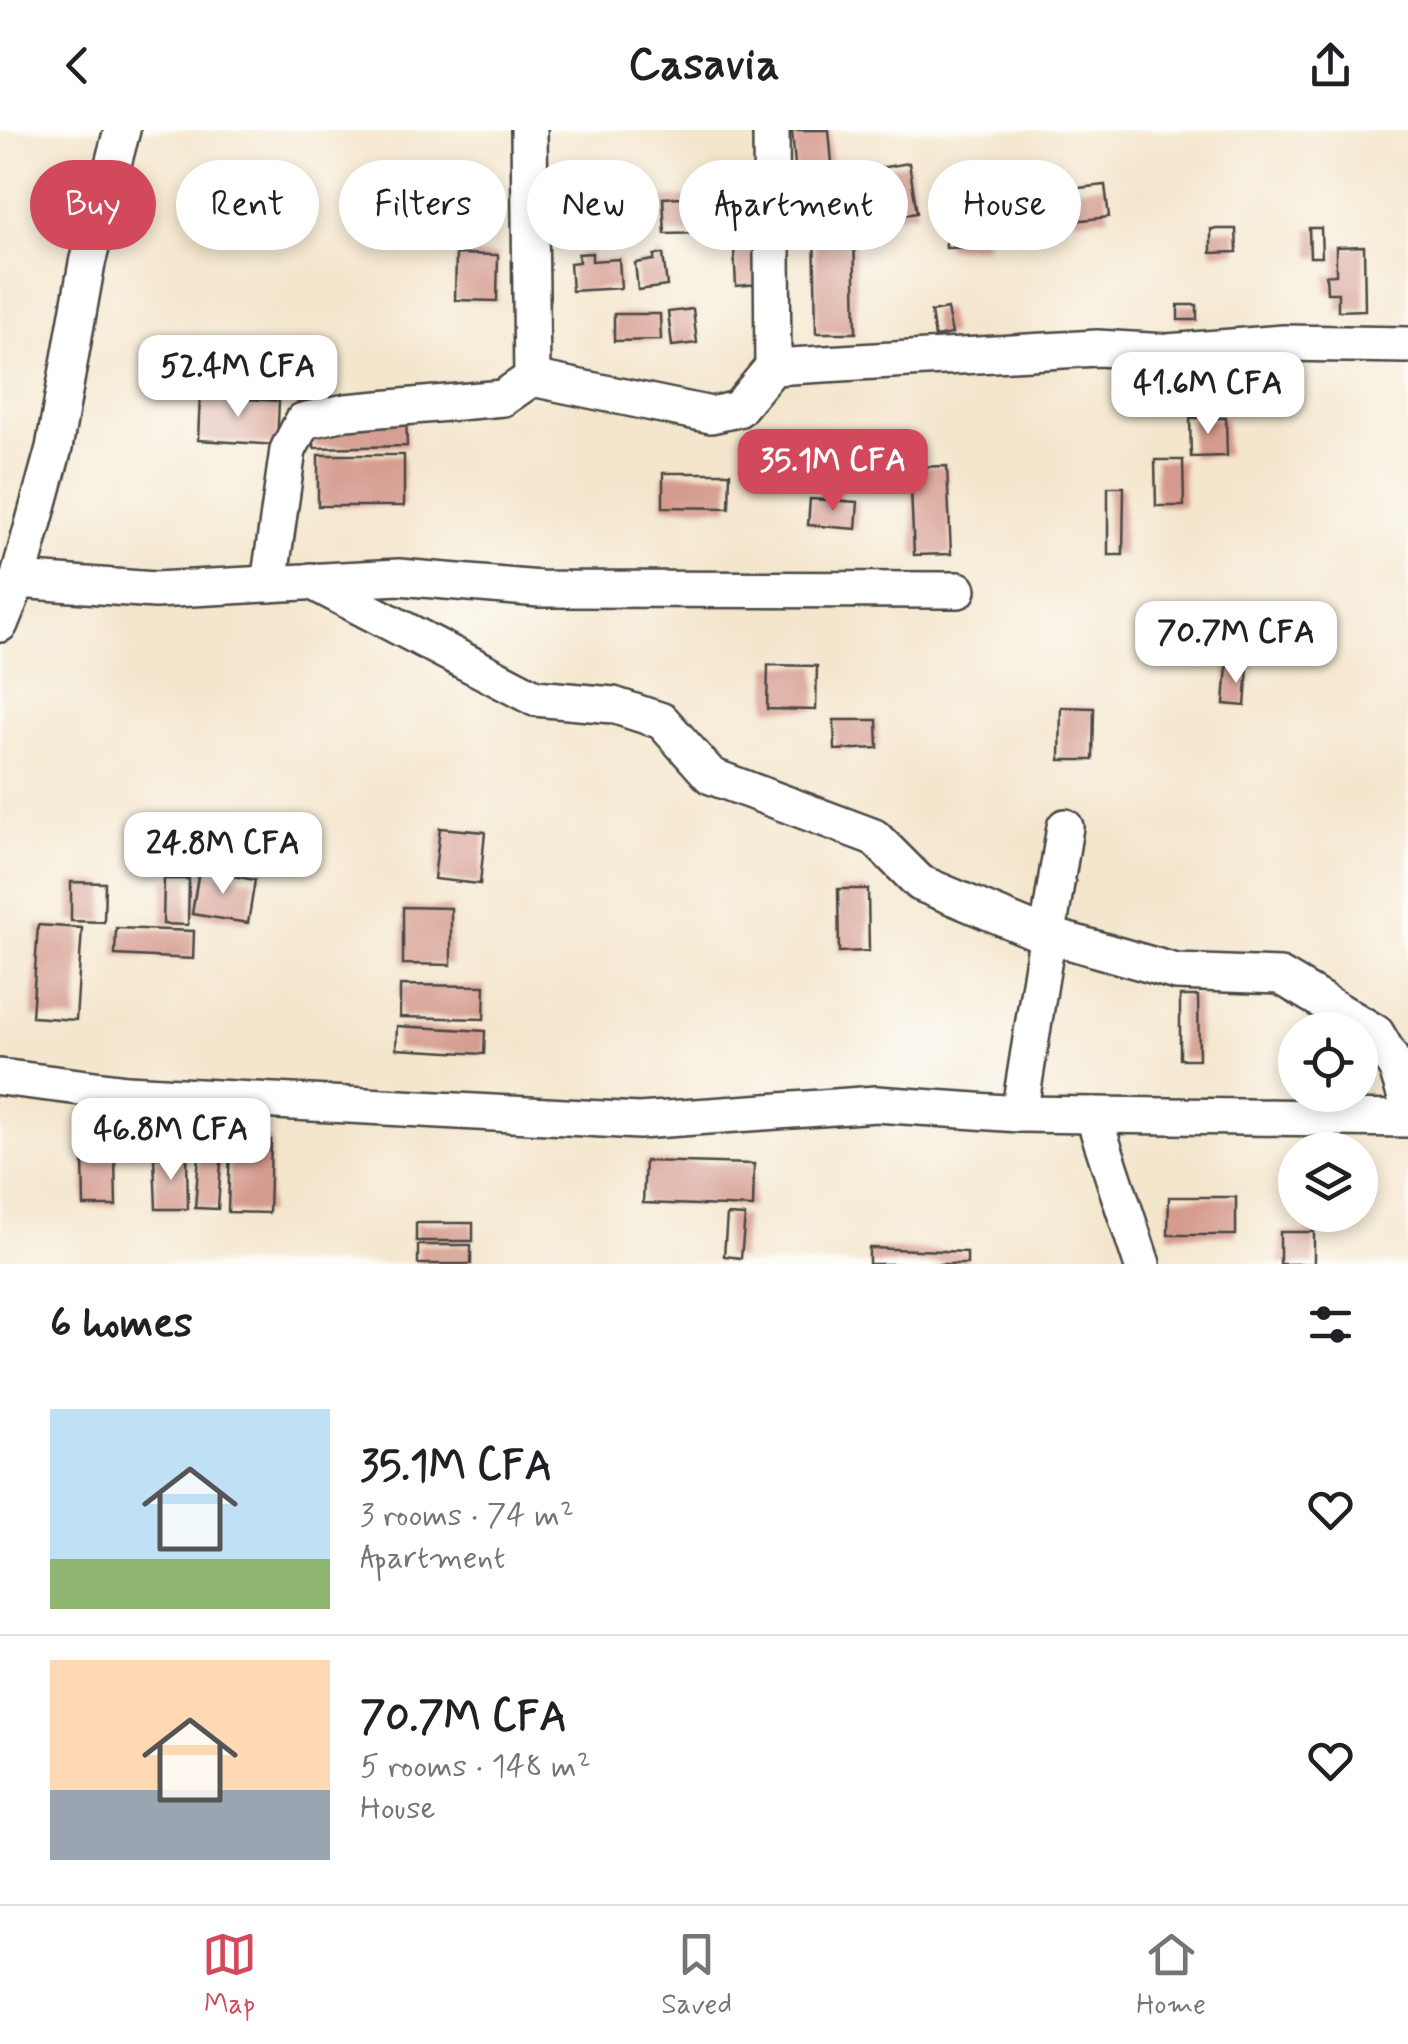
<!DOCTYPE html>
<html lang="en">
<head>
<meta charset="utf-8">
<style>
  :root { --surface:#fff; --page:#f2f2f2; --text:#202124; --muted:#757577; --line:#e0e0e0; --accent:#d1495b }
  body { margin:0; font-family:Mynerve,sans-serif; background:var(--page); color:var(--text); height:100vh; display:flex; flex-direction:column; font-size:38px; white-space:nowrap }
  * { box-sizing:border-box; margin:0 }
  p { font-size:32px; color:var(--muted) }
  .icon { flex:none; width:55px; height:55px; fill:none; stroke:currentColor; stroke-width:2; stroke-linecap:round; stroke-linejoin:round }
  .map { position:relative; height:1134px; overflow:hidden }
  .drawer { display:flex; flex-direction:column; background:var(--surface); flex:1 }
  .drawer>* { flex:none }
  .banner { position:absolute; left:30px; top:30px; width:1350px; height:90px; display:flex; gap:20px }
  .controls { position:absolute; left:1278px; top:882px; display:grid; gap:20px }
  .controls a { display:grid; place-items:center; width:100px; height:100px; border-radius:50%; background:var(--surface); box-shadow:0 5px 15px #0003; font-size:50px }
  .price { position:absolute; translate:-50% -85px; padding:0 22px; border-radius:20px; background:#fff; color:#222; font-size:32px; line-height:65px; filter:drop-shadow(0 2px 5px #0008) }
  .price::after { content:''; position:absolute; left:50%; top:60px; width:30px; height:22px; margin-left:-15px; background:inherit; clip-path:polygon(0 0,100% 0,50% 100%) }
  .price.selected { background:var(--accent); color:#fff }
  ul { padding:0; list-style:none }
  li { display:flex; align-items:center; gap:30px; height:250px; padding:0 50px }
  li+li { border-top:2px solid var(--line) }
  li span { display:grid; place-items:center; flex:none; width:280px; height:200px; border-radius:0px; color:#555 }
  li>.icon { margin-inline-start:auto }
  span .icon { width:120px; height:120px; fill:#fffc; stroke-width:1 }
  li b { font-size:42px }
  h2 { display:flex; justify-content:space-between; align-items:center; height:120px; padding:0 50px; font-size:42px }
  .pill { padding:0 35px; border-radius:45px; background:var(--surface); box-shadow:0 5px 15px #0003; font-size:35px; line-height:90px }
  .pill.selected { background:var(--accent); color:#fff }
  header { display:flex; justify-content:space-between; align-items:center; height:130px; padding:0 50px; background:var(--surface); font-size:45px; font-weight:800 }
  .menu { display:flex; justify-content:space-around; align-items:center; height:140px; border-top:2px solid var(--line); background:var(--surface); font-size:28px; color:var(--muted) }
  .menu a { display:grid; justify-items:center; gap:5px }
  .menu .selected { color:var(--accent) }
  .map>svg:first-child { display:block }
</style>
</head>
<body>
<header><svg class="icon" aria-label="back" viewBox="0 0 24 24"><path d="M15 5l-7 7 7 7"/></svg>Casavia<svg class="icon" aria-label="share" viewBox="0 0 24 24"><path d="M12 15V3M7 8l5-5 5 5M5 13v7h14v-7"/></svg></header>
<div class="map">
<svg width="1408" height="1134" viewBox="0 0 1408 1134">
  <rect width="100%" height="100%" fill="#fdfcf7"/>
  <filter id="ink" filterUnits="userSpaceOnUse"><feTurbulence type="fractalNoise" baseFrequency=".01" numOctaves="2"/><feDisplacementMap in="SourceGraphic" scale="20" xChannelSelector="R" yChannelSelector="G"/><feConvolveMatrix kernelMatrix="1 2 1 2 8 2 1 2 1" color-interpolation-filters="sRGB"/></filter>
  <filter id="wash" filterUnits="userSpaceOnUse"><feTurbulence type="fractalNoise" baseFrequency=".0048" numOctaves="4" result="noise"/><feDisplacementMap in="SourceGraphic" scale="40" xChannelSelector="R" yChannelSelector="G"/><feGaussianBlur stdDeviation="2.25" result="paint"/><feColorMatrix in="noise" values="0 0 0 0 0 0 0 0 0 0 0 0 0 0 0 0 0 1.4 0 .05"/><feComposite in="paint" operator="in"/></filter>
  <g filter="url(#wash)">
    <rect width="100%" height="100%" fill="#f4e6cd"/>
    <g id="blocks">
      <g fill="#d59b8f">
        <path d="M792 0H829L833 44 796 47Z"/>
        <path d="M909 33 917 83 880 89 873 39Z"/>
        <path d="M443 40V62L406 63V41Z"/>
        <path d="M1105 55 1109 87 1073 91 1069 59Z"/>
        <path d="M702 66 704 103 665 104 663 68Z"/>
        <path d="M985 88 986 117 946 118 945 89Z"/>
        <path d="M854 91 856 203H816L814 92Z"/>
        <path d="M1309 98H1321L1322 127H1310Z"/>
        <path d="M1211 99H1236L1237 122 1211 123Z"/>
        <path d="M1364 116 1365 180 1338 181V163H1327L1326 145H1336V117Z"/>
        <path d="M758 117 760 154 736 156 734 118Z"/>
        <path d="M592 123V131L619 129 621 158 572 161 570 133 579 132 578 124Z"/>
        <path d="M456 124 498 125 497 171 455 170Z"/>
        <path d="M663 124 667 156 638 160 635 133 654 130V125Z"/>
        <rect x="1178" y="175" width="19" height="15"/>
        <path d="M693 179 697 213 672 216 668 182Z"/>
        <path d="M947 179 952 204 935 207 931 182Z"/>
        <path d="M614 184H660L661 210 614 211Z"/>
        <path d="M200 266 279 271 277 315 198 310Z"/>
        <path d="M406 282 407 316 314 318V284Z"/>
        <path d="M1190 288H1226L1227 326 1191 327Z"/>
        <rect x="318" y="325" width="86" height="51"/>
        <path d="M1155 330H1183L1184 376H1156Z"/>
        <path d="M947 336 951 424 914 425 910 337Z"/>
        <path d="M663 343H730L729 378 663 377Z"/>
        <path d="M1108 357H1124L1123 425H1108Z"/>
        <path d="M810 369 858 372 856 399 808 395Z"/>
        <path d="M768 535 817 536 816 580 767 579Z"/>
        <path d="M1227 535 1248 537 1245 576 1224 574Z"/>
        <path d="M1061 577 1094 578 1093 630H1060Z"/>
        <path d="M834 590H877L878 618 835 620Z"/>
        <path d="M440 698 485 702 480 754 434 749Z"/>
        <path d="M199 740 255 750 248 793 192 784Z"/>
        <path d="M164 749H189L188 795 163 794Z"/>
        <path d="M71 752 105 753 104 792 71 791Z"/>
        <path d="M838 759H868L869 821 839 822Z"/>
        <path d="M403 777 451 778V835L403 834Z"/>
        <path d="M38 795 82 798 76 890 32 887Z"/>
        <path d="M116 798 194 801 193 829 115 825Z"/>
        <path d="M400 855 485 856 484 889 400 887Z"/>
        <path d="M1180 866H1198L1199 929H1180Z"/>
        <path d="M397 896 485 901 484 924 396 919Z"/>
        <path d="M201 999 223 1001 218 1079 195 1078Z"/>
        <path d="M230 1009 271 1010 269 1083 228 1082Z"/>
        <path d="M187 1027 188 1079H156L154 1028Z"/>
        <path d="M115 1028 116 1076H84L83 1029Z"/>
        <path d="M645 1031 754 1034 753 1077 643 1073Z"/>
        <path d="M1169 1067H1236V1105H1168Z"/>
        <path d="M727 1085 745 1086 741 1128 724 1126Z"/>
        <rect x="416" y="1093" width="57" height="18"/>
        <rect x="1280" y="1102" width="34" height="32"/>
        <rect x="418" y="1115" width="53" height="19"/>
        <path d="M869 1118 967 1122V1134H869Z"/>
      </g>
    </g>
  </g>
  <g filter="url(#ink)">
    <use href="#blocks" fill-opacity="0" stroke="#494743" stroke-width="2.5"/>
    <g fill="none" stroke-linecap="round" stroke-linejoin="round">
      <g stroke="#494743" stroke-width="40">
        <g id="minor">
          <path d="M529 0 532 248"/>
          <path d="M773 237 1097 218 1167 222 1284 213 1408 215"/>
          <path d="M18 450 155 460 399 447 540 459 958 460"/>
          <path d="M311 451 535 568 613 575 662 591 711 646 874 707 920 753 1037 802 1176 842 1280 846 1376 903 1397 939 1408 974"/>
          <path d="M269 454 288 320 303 291 346 282 503 268 532 248 711 285 738 279 773 237 771 0"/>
          <path d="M0 494 18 450 54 318 87 133 122 0"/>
          <path d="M0 947 127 963 639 991 876 974 1019 984 1408 989"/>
          <path d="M1019 984 1065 697"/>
          <path d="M1093 985 1142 1134"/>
        </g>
      </g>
      <use href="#minor" stroke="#fff" stroke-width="35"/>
    </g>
  </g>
</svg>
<div class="controls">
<a><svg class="icon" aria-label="locate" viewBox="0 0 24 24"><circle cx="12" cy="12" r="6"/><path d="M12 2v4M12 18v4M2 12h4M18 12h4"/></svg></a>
<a><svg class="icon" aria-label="layers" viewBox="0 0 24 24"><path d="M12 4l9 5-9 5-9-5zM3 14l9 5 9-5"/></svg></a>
</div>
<b class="price" style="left:238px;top:290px">52.4M CFA</b>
<b class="price" style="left:1208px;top:307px">41.6M CFA</b>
<b class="price selected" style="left:833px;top:384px">35.1M CFA</b>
<b class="price" style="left:1236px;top:556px">70.7M CFA</b>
<b class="price" style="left:223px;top:767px">24.8M CFA</b>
<b class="price" style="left:171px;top:1053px">46.8M CFA</b>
<div class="banner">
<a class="pill selected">Buy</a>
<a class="pill">Rent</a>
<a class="pill">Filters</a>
<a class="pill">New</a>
<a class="pill">Apartment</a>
<a class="pill">House</a>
</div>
</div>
<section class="drawer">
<h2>6 homes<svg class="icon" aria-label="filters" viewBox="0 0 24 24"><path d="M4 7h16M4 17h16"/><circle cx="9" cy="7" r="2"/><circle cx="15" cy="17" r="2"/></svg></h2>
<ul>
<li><span style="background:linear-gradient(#bfe0f5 75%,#8fb573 0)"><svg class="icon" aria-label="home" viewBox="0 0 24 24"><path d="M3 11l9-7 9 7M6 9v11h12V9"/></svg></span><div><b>35.1M CFA</b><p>3 rooms · 74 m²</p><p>Apartment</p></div><svg class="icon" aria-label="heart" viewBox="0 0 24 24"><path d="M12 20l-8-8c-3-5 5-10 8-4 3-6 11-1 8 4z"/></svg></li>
<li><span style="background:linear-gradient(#ffd9b3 65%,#9aa5b1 0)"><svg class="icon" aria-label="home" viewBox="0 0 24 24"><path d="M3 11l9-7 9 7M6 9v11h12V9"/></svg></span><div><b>70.7M CFA</b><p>5 rooms · 148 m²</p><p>House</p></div><svg class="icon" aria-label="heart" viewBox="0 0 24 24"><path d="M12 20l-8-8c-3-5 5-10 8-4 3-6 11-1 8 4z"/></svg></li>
</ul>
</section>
<nav class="menu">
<a class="selected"><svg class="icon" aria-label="map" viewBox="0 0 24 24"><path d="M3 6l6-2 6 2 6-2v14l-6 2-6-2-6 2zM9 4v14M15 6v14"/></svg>Map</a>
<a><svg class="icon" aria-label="saved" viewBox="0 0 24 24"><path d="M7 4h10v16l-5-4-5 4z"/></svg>Saved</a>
<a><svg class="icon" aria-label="home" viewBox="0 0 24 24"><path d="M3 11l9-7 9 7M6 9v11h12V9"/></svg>Home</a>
</nav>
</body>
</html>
